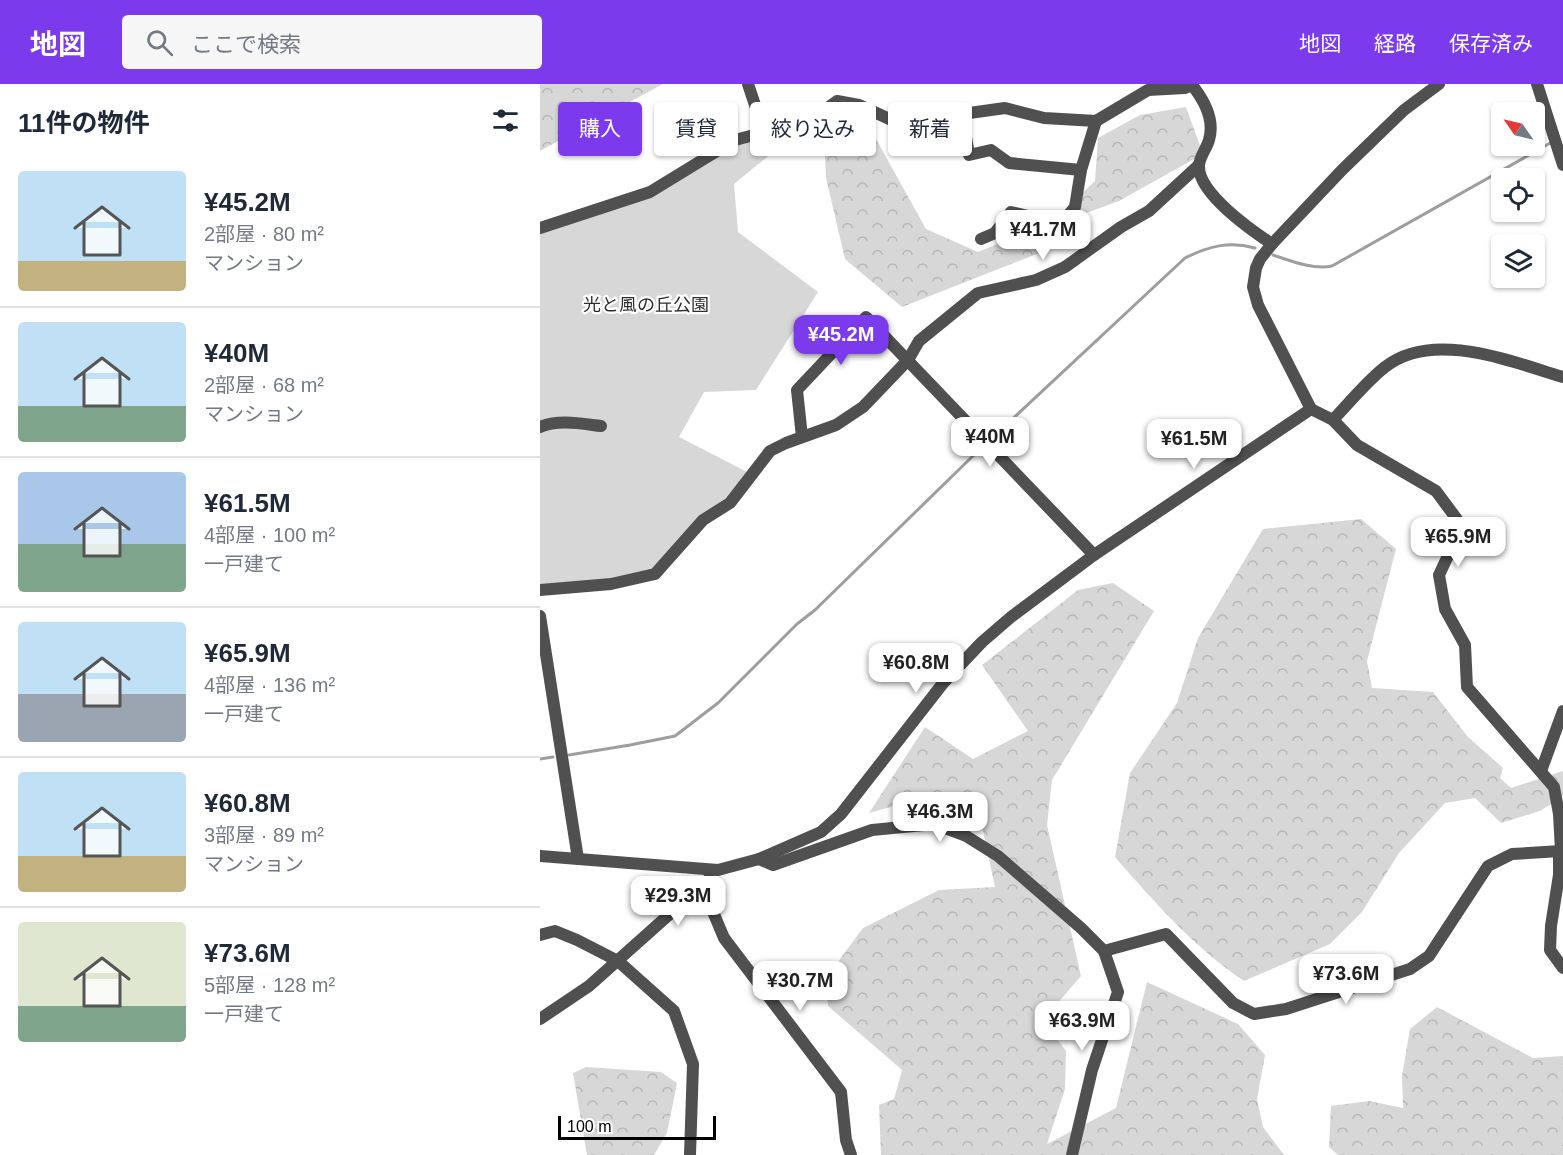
<!DOCTYPE html>
<html lang="ja">
<head>
<meta charset="utf-8">
<style>
  :root { --surface:#fff; --page:#f6f6f7; --text:#1f2937; --muted:#747a83; --line:#e0e1e3; --accent:#7c3aed }
  body { margin:0; font-family:Arial,"Noto Sans JP",sans-serif; background:var(--page); color:var(--text); height:100vh; display:flex; flex-direction:column; font-size:22px; white-space:nowrap }
  * { box-sizing:border-box; margin:0 }
  p { font-size:20px; color:var(--muted) }
  .icon { flex:none; width:33px; height:33px; fill:none; stroke:currentColor; stroke-width:2; stroke-linecap:round; stroke-linejoin:round }
  .map { position:relative; flex:1; overflow:hidden }
  .side { display:flex; flex-direction:column; background:var(--surface); width:540px }
  .side>* { flex:none }
  .guide { position:absolute; left:18px; top:18px; width:570px; height:54px; display:flex; gap:12px }
  .needle { width:39px; rotate:304deg }
  .buttons { position:absolute; left:951px; top:18px; display:grid; gap:12px }
  .buttons a { display:grid; place-items:center; width:54px; height:54px; border-radius:6px; background:var(--surface); box-shadow:0 2px 4px #0004; font-size:30px }
  .scale { position:absolute; left:18px; bottom:15px; width:158px; box-sizing:border-box; padding-left:6px; border:3px solid #000; border-top:0; font-size:16px; line-height:21px; white-space:nowrap; color:#000; -webkit-text-stroke:4px #fff; paint-order:stroke }
  .price { position:absolute; translate:-50% -51px; padding:0 14px; border-radius:12px; background:#fff; color:#222; font-size:20px; line-height:39px; filter:drop-shadow(0 2px 3px #0008) }
  .price::after { content:''; position:absolute; left:50%; top:36px; width:18px; height:14px; margin-left:-9px; background:inherit; clip-path:polygon(0 0,100% 0,50% 100%) }
  .price.selected { background:var(--accent); color:#fff }
  ul { padding:0; list-style:none }
  li { display:flex; align-items:center; gap:18px; height:150px; padding:0 18px }
  li+li { border-top:2px solid var(--line) }
  li span { display:grid; place-items:center; flex:none; width:168px; height:120px; border-radius:6px; color:#555 }
  li>.icon { margin-inline-start:auto }
  span .icon { width:72px; height:72px; fill:#fffc; stroke-width:1 }
  li b { font-size:26px }
  h2 { display:flex; justify-content:space-between; align-items:center; height:72px; padding:0 18px; font-size:26px }
  .pill { padding:0 21px; border-radius:6px; background:var(--surface); box-shadow:0 2px 4px #0004; font-size:21px; line-height:54px }
  .pill.selected { background:var(--accent); color:#fff }
  header { display:flex; align-items:center; gap:36px; box-sizing:border-box; height:84px; padding:0 30px; background:var(--accent); color:#fff }
  header strong { font-size:28px }
  nav { display:flex; gap:33px; margin-inline-start:auto; font-size:21px }
  .search { width:420px; height:54px; background:var(--page); display:flex; align-items:center; gap:15px; box-sizing:border-box; padding:0 21px; border-radius:6px; color:var(--muted); font-size:22px }
  main { display:flex; flex:1; min-height:0 }
  .map>svg:first-child { display:block }
</style>
</head>
<body>
<header>
<strong>地図</strong>
<div class="search"><svg class="icon" aria-label="search" viewBox="0 0 24 24"><circle cx="10" cy="10" r="6"/><path d="M15 15l6 6"/></svg>ここで検索</div>
<nav><a>地図</a><a>経路</a><a>保存済み</a></nav>
</header>
<main>
<section class="side">
<h2>11件の物件<svg class="icon" aria-label="filters" viewBox="0 0 24 24"><path d="M4 7h16M4 17h16"/><circle cx="9" cy="7" r="2"/><circle cx="15" cy="17" r="2"/></svg></h2>
<ul>
<li><span style="background:linear-gradient(#bfe0f5 75%,#c2b280 0)"><svg class="icon" aria-label="home" viewBox="0 0 24 24"><path d="M3 11l9-7 9 7M6 9v11h12V9"/></svg></span><div><b>¥45.2M</b><p>2部屋 · 80 m²</p><p>マンション</p></div></li>
<li><span style="background:linear-gradient(#bfe0f5 70%,#7fa58c 0)"><svg class="icon" aria-label="home" viewBox="0 0 24 24"><path d="M3 11l9-7 9 7M6 9v11h12V9"/></svg></span><div><b>¥40M</b><p>2部屋 · 68 m²</p><p>マンション</p></div></li>
<li><span style="background:linear-gradient(#a9c7e8 60%,#7fa58c 0)"><svg class="icon" aria-label="home" viewBox="0 0 24 24"><path d="M3 11l9-7 9 7M6 9v11h12V9"/></svg></span><div><b>¥61.5M</b><p>4部屋 · 100 m²</p><p>一戸建て</p></div></li>
<li><span style="background:linear-gradient(#bfe0f5 60%,#9aa5b1 0)"><svg class="icon" aria-label="home" viewBox="0 0 24 24"><path d="M3 11l9-7 9 7M6 9v11h12V9"/></svg></span><div><b>¥65.9M</b><p>4部屋 · 136 m²</p><p>一戸建て</p></div></li>
<li><span style="background:linear-gradient(#bfe0f5 70%,#c2b280 0)"><svg class="icon" aria-label="home" viewBox="0 0 24 24"><path d="M3 11l9-7 9 7M6 9v11h12V9"/></svg></span><div><b>¥60.8M</b><p>3部屋 · 89 m²</p><p>マンション</p></div></li>
<li><span style="background:linear-gradient(#dfe7d0 70%,#7fa58c 0)"><svg class="icon" aria-label="home" viewBox="0 0 24 24"><path d="M3 11l9-7 9 7M6 9v11h12V9"/></svg></span><div><b>¥73.6M</b><p>5部屋 · 128 m²</p><p>一戸建て</p></div></li>
</ul>
</section>
<div class="map">
<svg width="1023" height="1071" viewBox="0 0 1023 1071">
  <defs>
    <pattern id="forest-crowns" width="20" height="18" patternUnits="userSpaceOnUse" patternTransform="scale(1.5)"><rect width="20" height="18" fill="#d7d7d7"/><path d="M2 6a3 3 0 1 1 6 0M12 15a3 3 0 1 1 6 0" fill="none" stroke="#b7b7b7"/></pattern>
  </defs>
  <rect width="100%" height="100%" fill="#fff"/>
  <g fill="url(#forest-crowns)">
    <path d="M0 0H123L0 67Z"/>
    <path d="M646 23 663 70 579 117 541 131 512 164 362 223 305 175 286 94 284 51 331 46 386 145 438 168 512 138 555 97 558 54 600 31Z"/>
    <path d="M821 435 856 465 827 577 832 604 893 608 928 653 963 684 960 694 971 704 1023 687V712L1000 727 961 739 935 714 905 719 859 769 822 828 790 860 704 897C655 864 614 818 575 773L590 689 637 619 658 554 723 445Z"/>
    <path d="M573 499 614 527 512 696 507 741 541 892 503 936 526 967 525 1005 507 1060 576 1024 607 898 698 940 725 971 717 1015 723 1043 744 1071H341L339 1021 354 1015 362 986 288 922 286 894 323 844 399 806 455 803 442 742 365 719 329 729 385 643 433 675 488 647 442 581 538 506Z"/>
    <path d="M897 923 993 974 1023 972V1071H798L789 1063 791 1022 829 1017 863 1024 862 992 870 945Z"/>
    <path d="M46 983 121 988 137 999 127 1049 114 1071H47L33 989Z"/>
  </g>
  <path fill="#d7d7d7" d="M224 48 237 65 194 100 198 148 278 208 216 306 164 308 139 353 213 391 163 436 115 490 0 506V144L110 108 195 56Z"/>
  <g fill="none" stroke-linecap="round" stroke-linejoin="round">
    <g stroke="#9e9e9e" stroke-width="3">
      <path d="M733 171C751 177 773 186 792 182L1012 58"/>
      <path d="M451 355 645 174C669 162 689 157 715 164"/>
      <path d="M29 671 90 661 135 652 178 619 257 540 275 526 439 366"/>
      <path d="M0 675 13 673"/>
    </g>
    <g stroke="#505050" stroke-width="12">
      <path d="M208 0 224 48"/>
      <path d="M899 0 864 26 802 86 732 160 720 175 716 184 713 203 718 221 771 325 793 336 817 361 896 407 919 438 914 459 899 491 905 525 925 561 927 603 1014 703 1019 730 1021 767 1019 774V791L1011 842 1010 866 1023 884"/>
      <path d="M997 0 1023 81"/>
      <path d="M422 30 429 71 451 66 469 79 541 86 556 37"/>
      <path d="M0 144 110 108 195 56 271 36 297 17 319 21 358 39 465 24 504 34 556 37 608 6 645 4 652 1C664 16 675 36 669 56 667 64 659 73 659 82 658 109 711 146 732 160"/>
      <path d="M441 155 455 149 471 128 521 140 535 123 541 86"/>
      <path d="M793 336C809 319 827 297 845 283 893 245 972 278 1023 293"/>
      <path d="M0 343C18 335 43 340 61 342"/>
      <path d="M262 353 257 306 326 233 554 471"/>
      <path d="M0 506 71 500 115 490 163 436 190 419 230 367 246 359 296 341 323 323 368 276 379 257 438 209 496 196 525 183 581 143 609 127 659 81"/>
      <path d="M0 532 38 775"/>
      <path d="M1001 687 1023 627"/>
      <path d="M0 772 178 786 219 775 281 748 301 730 404 598 442 558 471 533 554 471 771 325"/>
      <path d="M219 775 233 781 332 746 394 740 426 752 458 772 541 844 564 867 578 908 552 986 532 1071"/>
      <path d="M165 798 171 823 184 854 301 1008 306 1056 311 1071"/>
      <path d="M0 851 15 847 37 856 78 877 134 927 153 980 150 1071"/>
      <path d="M564 867 626 850 693 919 714 930 746 925 870 885 889 872 948 782 972 770 1021 767"/>
      <path d="M0 935 49 902 169 795"/>
    </g>
  </g>
  <g text-anchor="middle" stroke-width="4.5" stroke-linejoin="round" paint-order="stroke">
    <g font-size="18" fill="#2e2e2e" stroke="#fff">
      <text x="106" y="227">光と風の丘公園</text>
    </g>
  </g>
</svg>
<div class="buttons">
<a><svg class="needle" viewBox="-14 -14 28 28"><path d="M0-13l5 13h-10z" fill="#e53935"/><path d="M0 13l5-13h-10z" fill="#747a83"/></svg></a>
<a><svg class="icon" aria-label="locate" viewBox="0 0 24 24"><circle cx="12" cy="12" r="6"/><path d="M12 2v4M12 18v4M2 12h4M18 12h4"/></svg></a>
<a><svg class="icon" aria-label="layers" viewBox="0 0 24 24"><path d="M12 4l9 5-9 5-9-5zM3 14l9 5 9-5"/></svg></a>
</div>
<div class="scale">100 m</div>
<b class="price" style="left:503px;top:177px">¥41.7M</b>
<b class="price selected" style="left:301px;top:282px">¥45.2M</b>
<b class="price" style="left:450px;top:384px">¥40M</b>
<b class="price" style="left:654px;top:386px">¥61.5M</b>
<b class="price" style="left:918px;top:484px">¥65.9M</b>
<b class="price" style="left:376px;top:610px">¥60.8M</b>
<b class="price" style="left:400px;top:759px">¥46.3M</b>
<b class="price" style="left:138px;top:843px">¥29.3M</b>
<b class="price" style="left:806px;top:921px">¥73.6M</b>
<b class="price" style="left:260px;top:928px">¥30.7M</b>
<b class="price" style="left:542px;top:968px">¥63.9M</b>
<div class="guide">
<a class="pill selected">購入</a>
<a class="pill">賃貸</a>
<a class="pill">絞り込み</a>
<a class="pill">新着</a>
</div>
</div>
</main>
</body>
</html>
